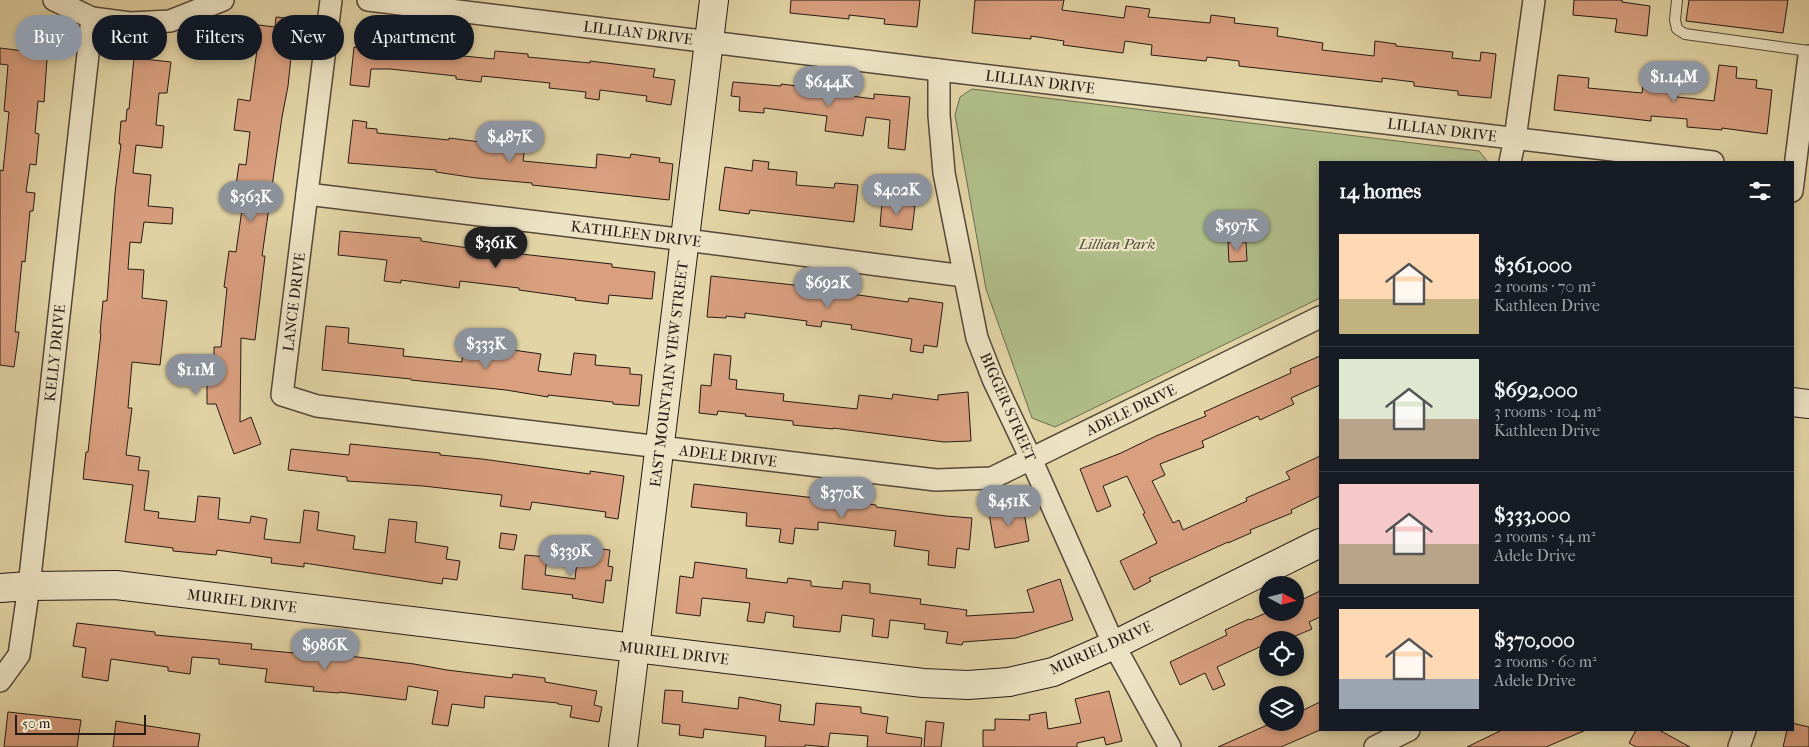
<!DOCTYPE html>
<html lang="en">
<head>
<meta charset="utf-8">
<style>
  :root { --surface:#171b24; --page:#20242c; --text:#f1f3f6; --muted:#9ea1a6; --line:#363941; --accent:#8c9099 }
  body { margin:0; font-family:"IM FELL French Canon",serif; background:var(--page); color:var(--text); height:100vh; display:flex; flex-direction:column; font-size:19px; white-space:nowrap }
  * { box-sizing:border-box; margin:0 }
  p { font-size:16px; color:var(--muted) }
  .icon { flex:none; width:28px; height:28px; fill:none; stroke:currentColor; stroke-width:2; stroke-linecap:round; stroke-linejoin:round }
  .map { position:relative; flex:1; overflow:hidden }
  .details { position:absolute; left:1319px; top:161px; width:475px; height:570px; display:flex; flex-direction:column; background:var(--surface); border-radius:0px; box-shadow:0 2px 8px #0003 }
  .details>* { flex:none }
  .guide { position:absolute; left:15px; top:15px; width:475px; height:45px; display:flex; gap:10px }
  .needle { width:32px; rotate:97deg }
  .tools { position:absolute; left:1259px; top:576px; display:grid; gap:10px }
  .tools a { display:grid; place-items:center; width:45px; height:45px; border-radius:50%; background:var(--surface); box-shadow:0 2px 8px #0003; font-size:25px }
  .scale { position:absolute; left:15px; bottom:12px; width:131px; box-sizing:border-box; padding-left:5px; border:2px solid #251a15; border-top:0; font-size:14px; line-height:18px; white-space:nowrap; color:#251a15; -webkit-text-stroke:4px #ece3c4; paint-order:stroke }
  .price { position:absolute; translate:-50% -42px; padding:0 11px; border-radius:18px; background:var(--accent); color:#fff; font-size:16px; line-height:32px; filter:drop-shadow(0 1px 2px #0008) }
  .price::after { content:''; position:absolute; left:50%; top:30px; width:15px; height:11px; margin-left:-8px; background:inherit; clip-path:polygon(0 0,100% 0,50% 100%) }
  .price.current { background:#222; color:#fff }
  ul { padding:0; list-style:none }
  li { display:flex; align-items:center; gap:15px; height:125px; padding:0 20px }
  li+li { border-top:1px solid var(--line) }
  li span { display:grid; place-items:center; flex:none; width:140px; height:100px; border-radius:0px; color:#555 }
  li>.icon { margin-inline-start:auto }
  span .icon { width:60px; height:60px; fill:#fffc; stroke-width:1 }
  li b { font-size:21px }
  h2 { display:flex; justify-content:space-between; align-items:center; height:60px; padding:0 20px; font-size:21px }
  .chip { padding:0 18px; border-radius:22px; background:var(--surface); box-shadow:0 2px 8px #0003; font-size:18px; line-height:45px }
  .chip.current { background:var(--accent); color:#fff }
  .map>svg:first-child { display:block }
</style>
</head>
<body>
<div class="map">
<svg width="1809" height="747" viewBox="0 0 1809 747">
  <rect width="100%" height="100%" fill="#e2d4a5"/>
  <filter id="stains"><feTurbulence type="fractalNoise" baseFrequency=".004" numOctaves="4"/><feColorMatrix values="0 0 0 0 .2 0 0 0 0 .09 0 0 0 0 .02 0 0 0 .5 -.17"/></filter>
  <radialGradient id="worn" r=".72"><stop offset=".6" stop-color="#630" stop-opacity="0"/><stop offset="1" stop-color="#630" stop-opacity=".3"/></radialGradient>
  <path fill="#b0bd89" stroke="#6a6c4f" d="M972 89 1479 151 1488 162H1320V298L1055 427 1032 418 986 289 955 115 960 97Z"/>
  <g fill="#d99f7f" stroke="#251a15">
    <path d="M791 0H920L917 27 884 24 885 19 849 15V19L790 13Z"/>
    <path d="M975 0H1064L1062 10 1124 18 1126 6 1150 9 1148 17 1210 23 1211 15 1235 18 1234 23 1278 28 1277 36 1323 43 1322 50 1374 56 1375 41 1396 44V46L1453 52 1452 58 1480 61 1481 52 1496 54 1491 98 1458 95V91L1414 86V82L1382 78V82L1239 66V61L1207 57 1206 61 1151 55 1152 45 1125 41 1123 53 1063 45 1064 41 1031 36V39L972 33Z"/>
    <path d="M1574 0H1622V2L1650 6 1647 36 1615 32 1617 19 1573 15Z"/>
    <path d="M1689 0H1788L1783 33 1686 21Z"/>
    <path d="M276 17 295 19 288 86 282 117 262 256H265L255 340 241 338 240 422 251 417 261 444 234 454 216 404H207V359H214V347H221L227 288 224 287 229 251 236 252 243 202 234 200 239 164 246 165 250 132 234 130 238 99 250 101 257 50 248 49 250 24 275 27Z"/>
    <path d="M26 28 49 31 44 102 38 101 35 133 39 134 36 165 30 164 26 192 35 193 33 211H30L25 262 22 261 15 332H19L14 367 0 365V170L3 171 9 112 4 111 8 65 0 64V48L24 51Z"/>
    <path d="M362 32 393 35 392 41 434 45 433 53 494 59 495 51 528 54V57L590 63V61L655 69 653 77 675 80 671 105 646 101 647 96 600 90 599 100 585 98 586 92 549 88 550 83 482 76 481 82 456 79V76L390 69H371L369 87 350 85 354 47 360 48Z"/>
    <path d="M134 58 171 62 167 93H159L156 125 164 126 162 148 136 145 133 173 151 175 148 206 173 208 172 224 144 222 141 243 130 242 128 269 144 270 142 298 167 301 160 365 132 362 128 408H132L126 455 140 457 138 470 149 471 144 510 159 512 158 518 195 522 198 496 220 498 218 519 250 523 251 516 267 519 264 539 300 543 304 510 319 512 317 530 355 536 353 549 385 553 389 519 417 522 415 542 448 547 446 559 460 561 457 580 443 578 442 584 304 563V567L271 563 272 558 217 550 216 555 173 551V548L125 542 133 485 83 479 86 452H88L101 333H100L103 301H107L115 193 121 144H119L121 121H126L127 109H129Z"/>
    <path d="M1719 65 1737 67 1736 78 1757 80 1756 88 1772 90 1767 134 1722 128V130L1687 127V119L1651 116V121L1554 110 1558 75 1589 78 1588 88 1642 93 1643 86 1678 90 1677 97 1714 101Z"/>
    <path d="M733 82 781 86V84L814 88V91L874 99V94L910 97 905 150 888 148 890 120 866 117 863 136 825 131 827 116 764 108V113L739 111 740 97 731 96Z"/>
    <path d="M353 120 367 122 366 128 377 129V133L449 140V138L488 143V135L526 139 523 161 596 168 597 154 630 158 631 154 660 158 659 162 673 164 669 200 532 185V183L476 178 436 172V170L348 163Z"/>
    <path d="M753 160 769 162 768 169 797 172 796 185 834 188 835 183 858 185 854 222 750 210 749 214 719 210 725 167 752 171Z"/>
    <path d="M882 202 915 206 912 230 880 226Z"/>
    <path d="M340 231 421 238V241L475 249 612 264V267L655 272 652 299 609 295 608 304 575 300 576 298 519 290V288L460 281 459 288 401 280V283L384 281 387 260 338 255Z"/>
    <path d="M1228 242H1246L1247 261 1229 262Z"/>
    <path d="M711 276 803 286 802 287 908 302 909 298 943 303 937 347 924 345 923 353 910 351 912 339 851 329 852 325 822 321 821 327 806 325 807 321 745 313V318L726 316V318L707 317Z"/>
    <path d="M326 326 349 328 348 343 404 349 403 356 462 362 464 338 500 342 499 348 541 354 538 371 571 375 574 353 596 355 595 365 630 368V374L642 375 639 406 613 404V402L548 395V397L506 390 411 380V379L322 370Z"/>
    <path d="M714 354 731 356 729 379 737 380 736 389 784 394 783 401 857 409 859 395 892 399 893 394 938 400V395L968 392 971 441 944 442 833 428V429L793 425V421L745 416 746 414 718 411 717 415 699 413 701 385 711 386Z"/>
    <path d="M1320 356V385L1291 398 1294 404 1260 420 1258 416 1202 441 1204 447 1160 464 1165 475 1152 481 1173 523 1179 520 1183 530 1247 501 1246 498 1290 479 1286 472 1320 456V496L1291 510 1292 513 1250 530 1251 533 1228 543V542L1149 578 1151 581 1134 590 1120 561 1157 543 1143 514 1145 513 1127 476 1103 486 1111 506 1097 512 1080 469 1121 453 1156 436 1206 416 1204 412 1291 373 1290 369Z"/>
    <path d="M350 444 440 453V455L482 459 590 474V471L624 476 618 519 605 517 606 512 532 502 530 510 500 506 502 495 423 486 347 481V477L288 470 291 449 349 455Z"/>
    <path d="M694 484 876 505V507L946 516 972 518 969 550 957 548 955 568 928 565 929 551 894 546 896 531 818 522V530L795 528 793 544 779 542 781 529 746 526 747 513 691 507Z"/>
    <path d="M1023 507 1029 541 995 548 989 513Z"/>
    <path d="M501 533 517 535 514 550 499 548Z"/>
    <path d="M594 548 610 550 608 566 613 567 611 581 606 580 603 603 572 598 573 595 522 589 525 555 547 557 545 575 575 579 577 561 592 562Z"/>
    <path d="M695 562 747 569 746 578 787 583 788 578 811 581V586L842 589 843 581 870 584V593L921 599 920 604 967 610 966 616 1034 612 1027 590 1060 579 1073 620 1016 638 963 642 962 645 946 643 948 632 924 629 925 624 890 620 888 638 872 636 874 619 842 615 840 632 793 627 794 616 766 612 764 623 747 621 750 603 702 598 700 616 676 613 680 576 693 578Z"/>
    <path d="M1320 591V617L1309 622 1312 629 1286 640H1268V643L1217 667 1225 685 1213 690 1205 673 1180 685 1170 662 1227 635 1225 630 1249 619 1250 620 1268 612H1295V603Z"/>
    <path d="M77 623 155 632V635L252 644 251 649 316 655 317 650 350 653 349 656 414 664 447 670 512 678 513 674 545 678V682L597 691 594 705 602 707 599 722 570 717 572 706 558 704V703L485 696 484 708 452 704 448 726 432 724 438 691 408 686 406 700 339 692V693L313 691 314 687 265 682 267 669 219 664V659L192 657 190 674 168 671V667L111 659 108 681 82 677 86 648 73 646Z"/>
    <path d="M665 690 683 691 682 702 738 709 739 697 781 705 779 721 814 725 816 703 861 707V713L888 717 886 733 922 738 921 747H867L868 736 830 733 828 747 805 745V747H765L766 736 704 729 703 738 679 735 680 725 662 723Z"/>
    <path d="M1109 691 1122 741 1106 745 1104 737 1077 743V747H983V730H995V719L1030 720 1029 715 1046 712 1048 729 1081 723 1075 699Z"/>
    <path d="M1320 702V730L1281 747H1218L1274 722H1295V714Z"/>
    <path d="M8 712 81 720 77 747H4Z"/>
    <path d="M116 721 200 734 198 747H113Z"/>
    <path d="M926 721 944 723 941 747H924Z"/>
    <path d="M1792 723 1809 727V747H1783L1787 730H1792Z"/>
    <path d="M1502 730H1586L1546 747H1467Z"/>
    <path d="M1636 730H1659L1690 747H1636L1629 743Z"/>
  </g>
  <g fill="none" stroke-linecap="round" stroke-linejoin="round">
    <g stroke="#544839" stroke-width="12">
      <path id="lane" d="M1677 0 1675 20 1677 29 1685 34 1809 51"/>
    </g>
    <g stroke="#544839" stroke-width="24">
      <g id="street">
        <path d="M54 0 92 18 130 23 170 21 223 0"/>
        <path d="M331 0 282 395 317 406 936 480 992 478 1320 317"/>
        <path d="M368 0 939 70 1713 162"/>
        <path d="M939 70V115L944 173 977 338 993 379 1031 459 1114 645 1170 747"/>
        <path d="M1510 162 1515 139 1534 0"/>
        <path d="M1792 191 1809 56"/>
        <path d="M307 194 686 240 964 276"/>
        <path d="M0 681 19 655 29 586 92 18"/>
        <path d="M1375 747 1409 730"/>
        <path d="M1739 747 1745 730"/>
      </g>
    </g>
    <g stroke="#251a15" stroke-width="30">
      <g id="secondary">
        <path d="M1792 402 1809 404"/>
        <path d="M0 588 29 586 116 585 923 683 968 685 1009 682 1053 672 1114 645 1320 543"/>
        <path d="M623 747 714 0"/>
      </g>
    </g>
    <use href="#lane" stroke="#ece3c4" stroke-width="10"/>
    <use href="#street" stroke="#ece3c4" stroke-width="21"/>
    <use href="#secondary" stroke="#ece3c4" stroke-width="28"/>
  </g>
  <g text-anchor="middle" stroke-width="4.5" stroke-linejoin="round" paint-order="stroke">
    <g font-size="15" fill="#251a15" stroke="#ece3c4">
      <text transform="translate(638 33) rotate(7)" y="5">LILLIAN DRIVE</text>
      <text transform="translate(1040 82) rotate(7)" y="5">LILLIAN DRIVE</text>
      <text transform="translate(1442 130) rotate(7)" y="5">LILLIAN DRIVE</text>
      <text transform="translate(636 234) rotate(7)" y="5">KATHLEEN DRIVE</text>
      <text transform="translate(294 302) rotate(-83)" y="5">LANCE DRIVE</text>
      <text transform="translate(55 353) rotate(-84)" y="5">KELLY DRIVE</text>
      <text transform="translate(669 374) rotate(-83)" y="5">EAST MOUNTAIN VIEW STREET</text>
      <text transform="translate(1008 407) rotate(66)" y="5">BIGGER STREET</text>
      <text transform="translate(1131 410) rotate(-26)" y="5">ADELE DRIVE</text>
      <text transform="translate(728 456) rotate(7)" y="5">ADELE DRIVE</text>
      <text transform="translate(242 601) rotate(7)" y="5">MURIEL DRIVE</text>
      <text transform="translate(1101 648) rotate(-24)" y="5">MURIEL DRIVE</text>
      <text transform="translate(674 653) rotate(7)" y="5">MURIEL DRIVE</text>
    </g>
    <g font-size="15" font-style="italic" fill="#4f4b38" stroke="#ece3c4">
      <text x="1117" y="249">Lillian Park</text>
    </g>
  </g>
  <rect width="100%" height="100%" filter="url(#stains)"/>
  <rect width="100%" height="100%" fill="url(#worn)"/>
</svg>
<div class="tools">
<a><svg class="needle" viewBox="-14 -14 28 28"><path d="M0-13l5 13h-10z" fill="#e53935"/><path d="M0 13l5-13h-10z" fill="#9ea1a6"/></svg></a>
<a><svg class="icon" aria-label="locate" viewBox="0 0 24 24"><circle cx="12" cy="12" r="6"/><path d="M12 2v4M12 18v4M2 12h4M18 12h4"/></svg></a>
<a><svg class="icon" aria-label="layers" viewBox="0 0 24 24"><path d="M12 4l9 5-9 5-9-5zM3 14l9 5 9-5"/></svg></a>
</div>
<div class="scale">50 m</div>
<b class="price" style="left:1674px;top:103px">$1.14M</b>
<b class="price" style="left:829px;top:108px">$644K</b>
<b class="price" style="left:510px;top:163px">$487K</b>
<b class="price" style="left:897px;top:216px">$402K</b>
<b class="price" style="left:251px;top:223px">$363K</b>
<b class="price" style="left:1237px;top:252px">$597K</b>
<b class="price current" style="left:496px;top:269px">$361K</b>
<b class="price" style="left:828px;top:309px">$692K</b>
<b class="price" style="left:486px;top:370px">$333K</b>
<b class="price" style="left:196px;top:396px">$1.1M</b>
<b class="price" style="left:842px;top:519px">$370K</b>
<b class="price" style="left:1009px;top:527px">$451K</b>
<b class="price" style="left:571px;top:577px">$339K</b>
<b class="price" style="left:325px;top:671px">$986K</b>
<div class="guide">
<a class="chip current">Buy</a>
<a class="chip">Rent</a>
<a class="chip">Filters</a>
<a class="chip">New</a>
<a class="chip">Apartment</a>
</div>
<section class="details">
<h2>14 homes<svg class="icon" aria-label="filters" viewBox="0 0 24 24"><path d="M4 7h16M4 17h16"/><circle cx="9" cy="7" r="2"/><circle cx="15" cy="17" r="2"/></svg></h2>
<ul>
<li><span style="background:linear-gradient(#ffd9b3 65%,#c2b280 0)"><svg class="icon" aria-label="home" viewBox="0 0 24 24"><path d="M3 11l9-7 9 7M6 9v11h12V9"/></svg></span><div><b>$361,000</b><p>2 rooms · 70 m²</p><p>Kathleen Drive</p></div></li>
<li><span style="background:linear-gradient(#dfe7d0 60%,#b9a48a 0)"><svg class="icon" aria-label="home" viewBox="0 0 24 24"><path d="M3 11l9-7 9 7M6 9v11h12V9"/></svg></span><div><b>$692,000</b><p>3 rooms · 104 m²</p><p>Kathleen Drive</p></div></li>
<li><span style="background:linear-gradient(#f6c9c9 60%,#b9a48a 0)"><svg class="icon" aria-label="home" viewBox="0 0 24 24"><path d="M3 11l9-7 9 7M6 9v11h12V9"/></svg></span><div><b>$333,000</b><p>2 rooms · 54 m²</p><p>Adele Drive</p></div></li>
<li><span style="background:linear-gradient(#ffd9b3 70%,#9aa5b1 0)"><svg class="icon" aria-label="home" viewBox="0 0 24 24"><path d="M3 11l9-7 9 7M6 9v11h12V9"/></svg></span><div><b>$370,000</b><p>2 rooms · 60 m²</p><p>Adele Drive</p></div></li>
</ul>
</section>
</div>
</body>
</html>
